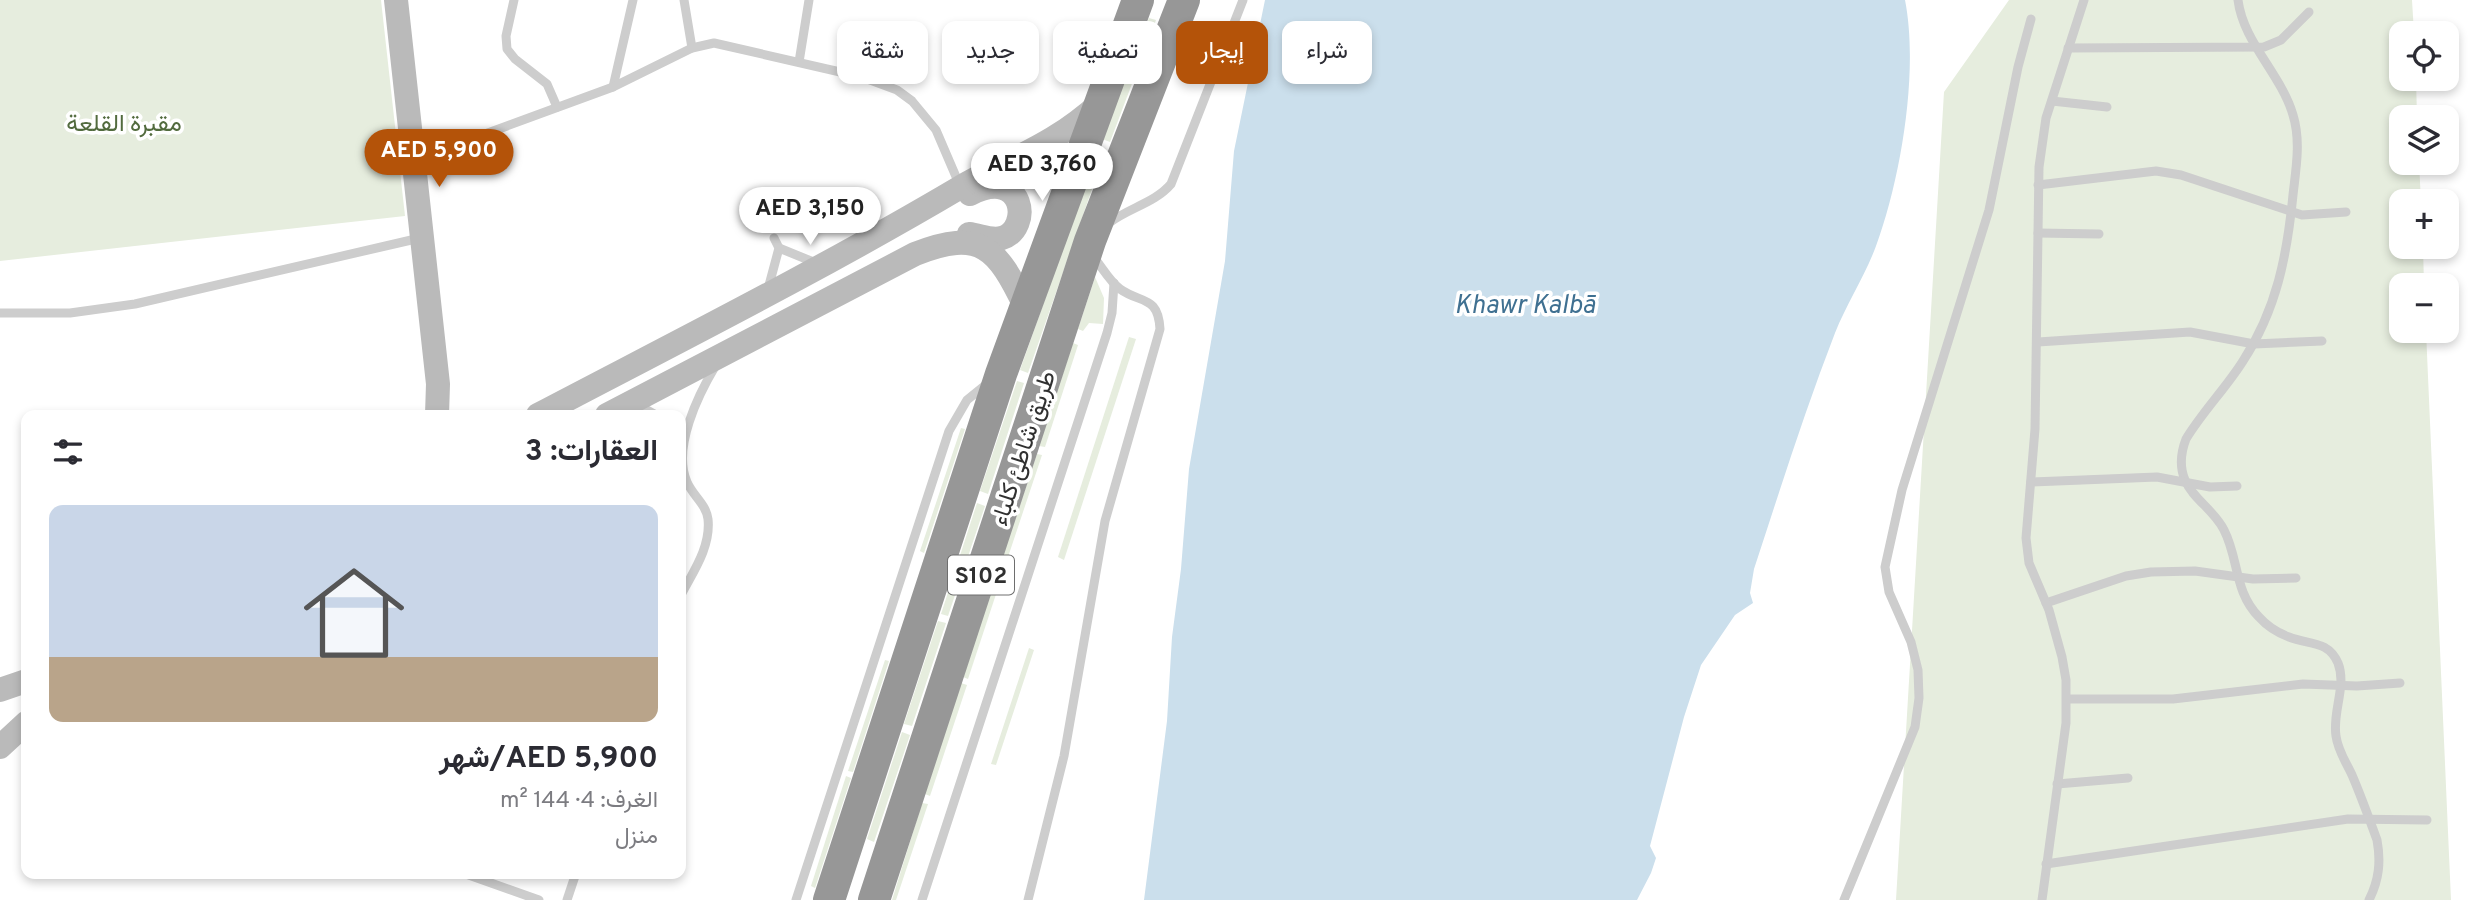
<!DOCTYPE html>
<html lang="ar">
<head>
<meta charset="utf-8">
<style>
  :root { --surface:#fff; --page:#f7f7f7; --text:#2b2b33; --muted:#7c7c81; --accent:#b45309 }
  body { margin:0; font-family:Overpass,Vazirmatn,sans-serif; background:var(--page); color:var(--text); direction:rtl; height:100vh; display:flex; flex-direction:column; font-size:26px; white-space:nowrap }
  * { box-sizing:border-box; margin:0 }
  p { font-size:23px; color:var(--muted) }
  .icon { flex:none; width:38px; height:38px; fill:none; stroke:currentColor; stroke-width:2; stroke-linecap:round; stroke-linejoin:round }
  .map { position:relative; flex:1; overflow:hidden; direction:ltr }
  .drawer { position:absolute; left:21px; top:410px; width:665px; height:469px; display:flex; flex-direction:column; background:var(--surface); border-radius:14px; box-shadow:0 4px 10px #0003; direction:rtl }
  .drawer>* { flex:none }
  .banner { position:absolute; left:707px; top:21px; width:665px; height:63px; direction:rtl; display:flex; gap:14px }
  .controls { position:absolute; left:2389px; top:21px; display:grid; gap:14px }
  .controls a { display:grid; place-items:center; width:70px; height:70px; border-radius:14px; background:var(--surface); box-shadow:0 4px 10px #0003; font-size:35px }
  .price { position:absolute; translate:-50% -60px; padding:0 16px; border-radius:24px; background:#fff; color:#222; font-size:23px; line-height:46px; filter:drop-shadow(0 2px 4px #0008) }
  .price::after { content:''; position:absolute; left:50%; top:42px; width:21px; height:16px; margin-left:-10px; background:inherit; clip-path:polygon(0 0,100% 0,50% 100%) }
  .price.selected { background:var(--accent); color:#fff }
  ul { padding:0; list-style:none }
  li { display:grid; align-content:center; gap:14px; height:371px; padding:0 28px }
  li span { display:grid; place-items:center; height:217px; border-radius:14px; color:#555 }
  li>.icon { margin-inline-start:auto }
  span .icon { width:126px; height:126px; fill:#fffc; stroke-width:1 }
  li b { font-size:30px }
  h2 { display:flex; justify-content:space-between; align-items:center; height:84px; padding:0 28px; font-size:30px }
  .pill { padding:0 24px; border-radius:14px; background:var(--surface); box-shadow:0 4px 10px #0003; font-size:24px; line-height:63px }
  .pill.selected { background:var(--accent); color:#fff }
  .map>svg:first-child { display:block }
</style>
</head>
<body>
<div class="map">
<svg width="2480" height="900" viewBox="0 0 2480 900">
  <rect width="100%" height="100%" fill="#fff"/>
  <g fill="#e6edde">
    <path d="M0 0H381L405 216 0 261Z"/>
    <path d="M2009 0H2412L2414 33H2401V79H2416L2417 117H2401V163H2419L2421 201H2401V247H2423L2424 285H2401V331H2426L2451 900H1896L1944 92Z"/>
    <path d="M1149 18 1156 20 1110 142 1102 139Z"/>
    <path d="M1099 147 1106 149 1028 373 1020 370Z"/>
    <path d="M1095 277 1104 298 1103 324 1089 323 1083 331 1078 329Z"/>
    <path d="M1129 337 1136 339 1064 560 1058 557Z"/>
    <path d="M1073 343 1078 345 1045 447 1039 446Z"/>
    <path d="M1017 381 1024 383 988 494 980 491Z"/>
    <path d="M961 428 965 429 924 553 920 551Z"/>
    <path d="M1037 454 1042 455 1006 563 1001 561Z"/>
    <path d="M977 503 985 506 948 616 941 614Z"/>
    <path d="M999 568 1004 570 968 679 963 677Z"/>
    <path d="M938 621 946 623 912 726 904 724Z"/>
    <path d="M1029 648 1034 650 996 765 991 764Z"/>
    <path d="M885 660 889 661 853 772 848 771Z"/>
    <path d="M961 683 967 685 930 796 925 794Z"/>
    <path d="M902 732 910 735 874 842 867 839Z"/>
    <path d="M846 776 851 778 815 888 811 886Z"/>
    <path d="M922 803 928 804 896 900H892Z"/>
  </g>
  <path fill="#cbdfec" d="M1265 0H1905C1919 71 1901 178 1876 246 1865 276 1847 303 1835 333 1805 410 1780 490 1754 569L1750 593 1753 603 1735 615 1701 665 1684 717 1650 846 1656 858 1651 873 1637 900H1144L1167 721 1172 637 1181 569 1189 469 1225 261 1234 151Z"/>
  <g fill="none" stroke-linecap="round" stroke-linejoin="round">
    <g stroke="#cdcdcd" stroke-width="9">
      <path d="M514 0 506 36 507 49 515 59 547 84 557 107"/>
      <path d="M684 0 692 48"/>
      <path d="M2238 0C2243 42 2281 74 2293 115 2301 141 2296 168 2293 195 2287 255 2277 309 2243 361 2226 388 2203 411 2186 439 2181 452 2179 466 2185 480 2193 499 2214 510 2224 530 2239 559 2234 592 2259 617 2267 626 2278 633 2289 637 2309 645 2328 640 2338 663 2347 686 2332 712 2336 736 2338 751 2346 762 2352 775 2361 796 2369 818 2377 840 2381 862 2379 880 2369 900"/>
      <path d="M2068 48 2264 47 2281 40 2309 12"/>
      <path d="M799 62 809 0"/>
      <path d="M613 87 633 0"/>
      <path d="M2052 101 2107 107"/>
      <path d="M417 159 613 87 692 48 714 43 862 77 897 90 912 101 936 130 960 186"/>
      <path d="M2038 185 2156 171 2181 175 2302 215 2346 212"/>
      <path d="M1109 223C1128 208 1155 203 1171 184L1243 0"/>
      <path d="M2038 233 2099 234"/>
      <path d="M779 248 816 263"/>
      <path d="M768 289 779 248 774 238"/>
      <path d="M0 313H70L135 304 420 238"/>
      <path d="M2038 342 2190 332 2254 344 2322 341"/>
      <path d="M636 404 656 415"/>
      <path d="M2031 482 2157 477 2210 487 2237 486"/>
      <path d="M681 595C693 572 711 547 708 519 706 504 693 496 687 482 672 448 698 395 716 365"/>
      <path d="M2046 603 2126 576 2151 572 2195 571 2253 579 2296 578"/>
      <path d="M2067 699H2173L2303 684 2357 686 2400 683"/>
      <path d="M2057 784 2128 778"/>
      <path d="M2046 864 2348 819 2427 820"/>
      <path d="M463 873 539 900"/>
      <path d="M567 900 576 873"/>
      <path d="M796 900 949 431 967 400 988 383"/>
      <path d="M922 900 1107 333 1112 313 1114 283"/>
      <path d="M1028 900 1064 756 1105 521 1160 329C1158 295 1141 304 1120 289 1109 281 1101 265 1091 254"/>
      <path d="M1844 900 1915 727 1919 698 1918 670 1911 642 1889 592 1885 567 1902 490 1989 210 2018 67 2031 19"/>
      <path d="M2042 900 2066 723V680L2062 657 2049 610 2029 563 2026 538 2035 429 2039 167 2046 118 2084 0"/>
    </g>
    <g stroke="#bababa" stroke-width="24">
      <path d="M396 0 438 384 437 415"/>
      <path d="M969 234C980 235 990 241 1002 238 1032 229 1025 166 970 194"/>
      <path d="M538 415C679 341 822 269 959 188 1011 158 1053 146 1100 103"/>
      <path d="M607 415 915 254C981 228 997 248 1025 306"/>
      <path d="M0 690 26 681"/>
      <path d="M0 747 26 723"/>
    </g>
    <g stroke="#979797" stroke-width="32">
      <path d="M829 900 1001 374 1138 0"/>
      <path d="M874 900 1090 241 1184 0"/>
    </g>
  </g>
  <g text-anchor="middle" stroke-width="7" stroke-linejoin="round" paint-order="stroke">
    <rect fill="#fff" stroke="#6e6e6e" stroke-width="2" x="948" y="555.5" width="66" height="39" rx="5"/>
    <g font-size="23" font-weight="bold" fill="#303030">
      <text x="981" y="583">S102</text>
    </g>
    <g font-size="24" fill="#526b3e" stroke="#fff">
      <text x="124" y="131">مقبرة القلعة</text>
    </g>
    <g font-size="24" fill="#303030" stroke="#fff">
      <text transform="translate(1023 448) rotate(-72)" y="8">طريق شاطئ كلباء</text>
    </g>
    <g font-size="26" font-style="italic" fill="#3f7091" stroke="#fff">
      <text x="1525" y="313">Khawr Kalbā</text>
    </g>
  </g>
</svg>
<div class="controls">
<a><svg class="icon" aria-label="locate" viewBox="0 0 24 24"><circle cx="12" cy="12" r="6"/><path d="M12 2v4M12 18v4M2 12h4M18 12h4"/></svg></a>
<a><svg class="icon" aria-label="layers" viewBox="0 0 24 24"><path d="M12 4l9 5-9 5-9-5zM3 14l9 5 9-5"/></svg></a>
<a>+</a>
<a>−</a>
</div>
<b class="price selected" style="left:439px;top:189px">AED 5,900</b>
<b class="price" style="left:1042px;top:203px">AED 3,760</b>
<b class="price" style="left:810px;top:247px">AED 3,150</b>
<div class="banner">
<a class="pill">شراء</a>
<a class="pill selected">إيجار</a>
<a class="pill">تصفية</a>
<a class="pill">جديد</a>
<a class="pill">شقة</a>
</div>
<section class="drawer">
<h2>العقارات: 3<svg class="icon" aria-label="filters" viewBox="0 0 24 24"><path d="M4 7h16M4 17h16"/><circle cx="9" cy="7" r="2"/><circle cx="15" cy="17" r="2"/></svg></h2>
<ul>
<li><span style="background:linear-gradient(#c9d6e8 70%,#b9a48a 0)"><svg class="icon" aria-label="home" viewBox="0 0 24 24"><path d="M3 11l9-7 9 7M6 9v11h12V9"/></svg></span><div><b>AED 5,900/شهر</b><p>الغرف: 4 · 144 m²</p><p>منزل</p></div></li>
</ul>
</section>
</div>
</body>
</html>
